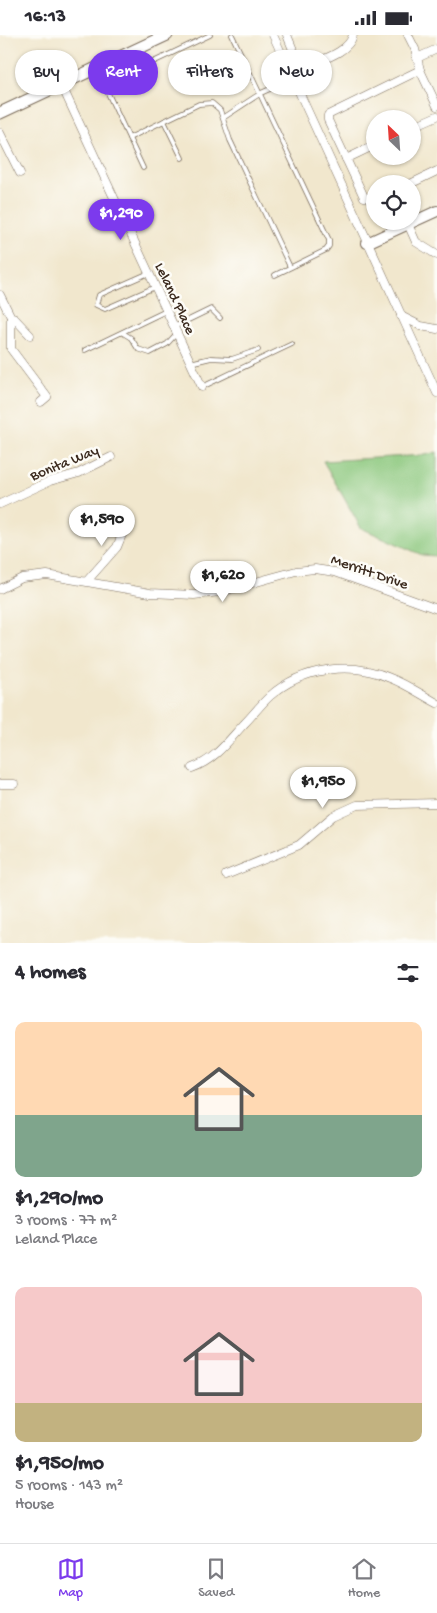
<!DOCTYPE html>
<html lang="en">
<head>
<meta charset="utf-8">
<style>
  :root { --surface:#fff; --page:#f7f7f7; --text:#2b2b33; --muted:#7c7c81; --line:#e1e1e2; --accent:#7c3aed }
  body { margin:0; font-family:"Gochi Hand",sans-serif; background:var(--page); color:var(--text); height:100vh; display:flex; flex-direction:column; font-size:19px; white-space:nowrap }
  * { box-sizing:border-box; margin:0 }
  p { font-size:16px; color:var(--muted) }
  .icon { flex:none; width:28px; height:28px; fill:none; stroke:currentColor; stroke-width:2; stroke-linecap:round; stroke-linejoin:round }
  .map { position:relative; height:908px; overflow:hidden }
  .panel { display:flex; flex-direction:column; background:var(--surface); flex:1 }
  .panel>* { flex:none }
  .guide { position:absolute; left:15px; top:15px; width:408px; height:45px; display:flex; gap:10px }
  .needle { width:32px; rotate:335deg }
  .fabs { position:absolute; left:366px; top:75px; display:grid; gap:10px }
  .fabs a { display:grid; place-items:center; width:55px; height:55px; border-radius:50%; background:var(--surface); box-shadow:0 1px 4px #0004; font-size:25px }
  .price { position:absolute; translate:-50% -42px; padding:0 11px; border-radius:18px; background:#fff; color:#222; font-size:16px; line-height:32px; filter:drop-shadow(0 1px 2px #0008) }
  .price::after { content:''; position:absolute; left:50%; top:30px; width:15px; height:11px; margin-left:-8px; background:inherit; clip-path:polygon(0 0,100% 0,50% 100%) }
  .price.active { background:var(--accent); color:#fff }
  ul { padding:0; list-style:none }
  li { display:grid; align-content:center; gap:10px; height:265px; padding:0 15px }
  li span { display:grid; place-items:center; height:155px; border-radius:10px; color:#555 }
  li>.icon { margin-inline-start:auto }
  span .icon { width:90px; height:90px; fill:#fffc; stroke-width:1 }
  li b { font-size:21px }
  h2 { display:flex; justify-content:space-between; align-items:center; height:60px; padding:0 15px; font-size:21px }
  .pill { padding:0 18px; border-radius:22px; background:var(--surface); box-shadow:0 1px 4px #0004; font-size:18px; line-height:45px }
  .pill.active { background:var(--accent); color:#fff }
  .status { display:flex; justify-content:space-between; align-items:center; height:35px; padding:0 25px; background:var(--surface); direction:ltr }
  .status svg { height:14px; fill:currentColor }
  .tab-bar { display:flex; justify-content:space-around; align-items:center; height:70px; border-top:1px solid var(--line); background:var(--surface); font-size:14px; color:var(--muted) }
  .tab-bar a { display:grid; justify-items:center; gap:2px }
  .tab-bar .active { color:var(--accent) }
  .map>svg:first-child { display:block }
</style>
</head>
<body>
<div class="status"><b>16:13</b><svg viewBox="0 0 49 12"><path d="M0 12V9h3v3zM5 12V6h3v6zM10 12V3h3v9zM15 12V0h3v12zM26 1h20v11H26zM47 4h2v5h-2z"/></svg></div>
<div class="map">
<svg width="437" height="908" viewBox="0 0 437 908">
  <rect width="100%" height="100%" fill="#fdfcf7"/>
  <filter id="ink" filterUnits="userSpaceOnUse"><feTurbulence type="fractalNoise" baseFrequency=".02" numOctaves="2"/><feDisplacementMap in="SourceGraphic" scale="10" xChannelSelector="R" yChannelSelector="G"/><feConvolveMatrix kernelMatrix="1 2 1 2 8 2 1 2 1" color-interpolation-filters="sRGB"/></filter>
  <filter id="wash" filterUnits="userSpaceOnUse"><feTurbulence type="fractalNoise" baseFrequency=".0096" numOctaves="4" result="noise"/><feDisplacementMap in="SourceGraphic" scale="20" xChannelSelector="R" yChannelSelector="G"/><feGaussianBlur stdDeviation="1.12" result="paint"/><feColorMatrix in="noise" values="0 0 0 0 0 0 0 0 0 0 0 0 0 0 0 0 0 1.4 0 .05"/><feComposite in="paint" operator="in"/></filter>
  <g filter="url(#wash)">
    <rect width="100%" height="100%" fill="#f1e7cd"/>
    <path fill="#8cc87e" stroke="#64794e" d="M437 417V521L422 520 361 493 323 426 425 420Z"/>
  </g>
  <g filter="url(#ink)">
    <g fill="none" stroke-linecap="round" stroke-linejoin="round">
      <g stroke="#7b6c5b" stroke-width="5.5">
        <g id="service">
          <path d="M232 0 329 205V211L326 215 275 240"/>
          <path d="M223 83 261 58 292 44"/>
          <path d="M164 86 182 123"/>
          <path d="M129 103 199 69 212 68 220 75 230 105 290 232"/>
          <path d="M143 133 106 54 109 48 210 0"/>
          <path d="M149 238 99 260 96 270 105 274 155 252"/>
          <path d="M174 292 211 274 220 283"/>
          <path d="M123 298 131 303 138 314 150 318 167 309 177 298"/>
          <path d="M85 315 166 276"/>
          <path d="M190 328 211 323 232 324 258 315"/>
          <path d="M202 352 292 309"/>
        </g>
      </g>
      <g stroke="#7b6c5b" stroke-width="9">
        <g id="minor">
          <path d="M273 0 437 358"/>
          <path d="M287 0 298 27 308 31C323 24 349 17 353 0"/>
          <path d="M408 0 415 14 420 35 437 71"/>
          <path d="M417 23 437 14"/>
          <path d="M61 49 202 352"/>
          <path d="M412 92 437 81"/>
          <path d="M0 98 20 138"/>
          <path d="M346 124 375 110"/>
          <path d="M410 149 437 136"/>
          <path d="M375 165 364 162 328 85V80L420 35"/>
          <path d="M408 189 416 207 437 220"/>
          <path d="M0 260 11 282 15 284 30 300"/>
          <path d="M401 281 421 291 437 294"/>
          <path d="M11 282V314L47 362 41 367"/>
          <path d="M0 469 50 446 79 438 111 422"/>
          <path d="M87 546 117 512 128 485"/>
          <path d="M0 554 22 543 47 540 150 558 194 560 220 557 296 536 315 534 335 537 437 574"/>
          <path d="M192 733C215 725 228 706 244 689 253 680 261 669 270 661 303 632 351 626 390 643 406 649 422 660 437 668"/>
          <path d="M0 749H14"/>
          <path d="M226 840 299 810 333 781 357 770 437 768"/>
        </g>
      </g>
      <g stroke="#7b6c5b" stroke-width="12">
        <path id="tertiary" d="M367 208 437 176"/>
      </g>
      <g stroke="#7b6c5b" stroke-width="13">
        <path id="secondary" d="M0 78 167 0"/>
      </g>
      <use href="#service" stroke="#fff" stroke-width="4"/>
      <use href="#minor" stroke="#fff" stroke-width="8"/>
      <use href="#tertiary" stroke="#fff" stroke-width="10"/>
      <use href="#secondary" stroke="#fff" stroke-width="11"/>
    </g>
  </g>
  <g text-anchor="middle" stroke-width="5" stroke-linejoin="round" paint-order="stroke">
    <g font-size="15" fill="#3b2a1e" stroke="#fdfcf7">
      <text transform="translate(176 263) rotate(65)" y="5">Leland Place</text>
      <text transform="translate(64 427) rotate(-22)" y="5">Bonita Way</text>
      <text transform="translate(370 536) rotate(19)" y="5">Merritt Drive</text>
    </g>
  </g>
</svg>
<div class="fabs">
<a><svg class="needle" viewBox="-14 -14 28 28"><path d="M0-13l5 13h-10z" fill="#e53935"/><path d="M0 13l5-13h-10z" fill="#7c7c81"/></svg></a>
<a><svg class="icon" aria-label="locate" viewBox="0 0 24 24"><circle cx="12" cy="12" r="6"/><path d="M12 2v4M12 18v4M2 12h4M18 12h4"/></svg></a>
</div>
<b class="price active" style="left:121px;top:206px">$1,290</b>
<b class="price" style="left:102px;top:512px">$1,590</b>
<b class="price" style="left:223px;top:568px">$1,620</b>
<b class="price" style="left:323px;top:774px">$1,950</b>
<div class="guide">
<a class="pill">Buy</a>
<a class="pill active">Rent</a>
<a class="pill">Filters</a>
<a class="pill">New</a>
</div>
</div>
<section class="panel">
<h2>4 homes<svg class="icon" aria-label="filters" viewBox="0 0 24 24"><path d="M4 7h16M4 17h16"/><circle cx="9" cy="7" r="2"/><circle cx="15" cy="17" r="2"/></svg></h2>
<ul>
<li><span style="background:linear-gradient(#ffd9b3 60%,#7fa58c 0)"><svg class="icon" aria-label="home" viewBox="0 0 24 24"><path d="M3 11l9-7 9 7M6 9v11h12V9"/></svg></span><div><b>$1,290/mo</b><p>3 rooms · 77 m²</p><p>Leland Place</p></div></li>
<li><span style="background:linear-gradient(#f6c9c9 75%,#c2b280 0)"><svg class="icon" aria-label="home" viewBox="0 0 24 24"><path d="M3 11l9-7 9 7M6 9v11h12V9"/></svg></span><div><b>$1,950/mo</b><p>5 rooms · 143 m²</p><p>House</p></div></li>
</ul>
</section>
<nav class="tab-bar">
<a class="active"><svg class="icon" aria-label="map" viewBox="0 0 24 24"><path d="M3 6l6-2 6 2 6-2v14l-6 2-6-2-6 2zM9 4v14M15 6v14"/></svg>Map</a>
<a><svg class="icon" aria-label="saved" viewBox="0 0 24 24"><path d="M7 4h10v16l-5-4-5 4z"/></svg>Saved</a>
<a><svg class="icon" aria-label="home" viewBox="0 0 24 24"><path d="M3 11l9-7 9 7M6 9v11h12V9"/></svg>Home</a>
</nav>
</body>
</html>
